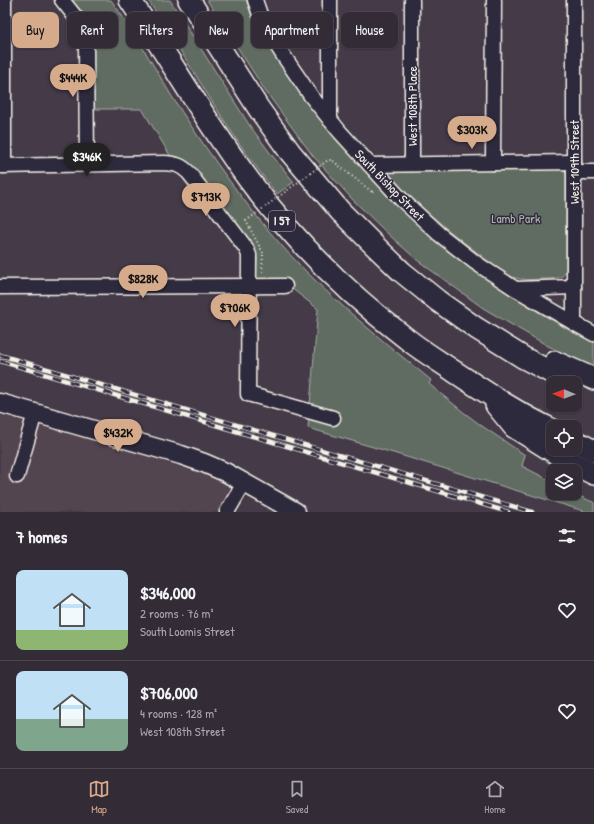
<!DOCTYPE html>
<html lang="en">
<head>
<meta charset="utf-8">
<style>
  :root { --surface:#332c36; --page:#3b343e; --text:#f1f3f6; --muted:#a9a7ad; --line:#4e4851; --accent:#d6ab8b }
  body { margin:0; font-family:"Patrick Hand",sans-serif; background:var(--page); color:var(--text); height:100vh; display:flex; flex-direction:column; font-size:15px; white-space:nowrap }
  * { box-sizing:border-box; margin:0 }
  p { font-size:13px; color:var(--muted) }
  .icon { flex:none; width:22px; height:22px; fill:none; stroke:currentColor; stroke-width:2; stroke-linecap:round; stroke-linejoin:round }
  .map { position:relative; height:512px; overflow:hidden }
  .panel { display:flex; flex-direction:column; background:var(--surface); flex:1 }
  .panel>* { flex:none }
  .hud { position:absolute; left:12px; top:12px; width:570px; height:36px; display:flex; gap:8px }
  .needle { width:26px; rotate:271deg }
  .buttons { position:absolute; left:546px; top:376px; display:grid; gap:8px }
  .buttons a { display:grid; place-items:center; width:36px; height:36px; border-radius:8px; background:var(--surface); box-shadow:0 1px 3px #0004,0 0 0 1px var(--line); font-size:20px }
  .price { position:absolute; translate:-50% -34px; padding:0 9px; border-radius:14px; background:var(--accent); color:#111; font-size:13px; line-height:26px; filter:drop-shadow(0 1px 2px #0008) }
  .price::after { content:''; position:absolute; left:50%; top:24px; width:12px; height:9px; margin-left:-6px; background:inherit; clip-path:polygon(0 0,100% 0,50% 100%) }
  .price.current { background:#222; color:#fff }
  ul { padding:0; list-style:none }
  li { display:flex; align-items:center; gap:12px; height:100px; padding:0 16px }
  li+li { border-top:1px solid var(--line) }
  li span { display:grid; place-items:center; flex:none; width:112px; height:80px; border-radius:8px; color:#555 }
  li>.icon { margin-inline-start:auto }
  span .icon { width:48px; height:48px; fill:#fffc; stroke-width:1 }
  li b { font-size:17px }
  h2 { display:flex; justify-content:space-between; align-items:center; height:48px; padding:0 16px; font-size:17px }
  .pill { padding:0 14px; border-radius:8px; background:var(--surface); box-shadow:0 1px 3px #0004,0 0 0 1px var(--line); font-size:14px; line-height:36px }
  .pill.current { background:var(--accent); color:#111 }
  .tabs { display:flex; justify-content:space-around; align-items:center; height:56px; border-top:1px solid var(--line); background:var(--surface); font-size:11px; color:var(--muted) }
  .tabs a { display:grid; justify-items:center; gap:2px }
  .tabs .current { color:var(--accent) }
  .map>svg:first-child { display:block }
</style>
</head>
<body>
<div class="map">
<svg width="594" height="512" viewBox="0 0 594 512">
  <rect width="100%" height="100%" fill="#443a48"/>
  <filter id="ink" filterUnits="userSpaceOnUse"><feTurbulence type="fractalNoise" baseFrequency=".025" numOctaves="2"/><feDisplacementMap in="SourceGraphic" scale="8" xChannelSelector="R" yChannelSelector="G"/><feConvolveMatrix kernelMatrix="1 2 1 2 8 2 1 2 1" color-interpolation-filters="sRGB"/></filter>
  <g filter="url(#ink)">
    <path fill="#524550" d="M0 415 130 451 209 476 236 491 224 512H0Z"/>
    <g fill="#606c62" stroke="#aaaea5">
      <path d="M70 0H111C133 30 152 63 171 95 201 142 233 188 268 230 316 287 374 334 431 380L429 384 462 411 482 426 525 455 522 466 553 482V493H574L590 501 594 502V512H587L390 452 308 428 318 309 291 288 283 279H256L257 258 253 251 183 161 171 157 142 109H93L90 30 87 20Z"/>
      <path d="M148 0H170L250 126 271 154 294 182 277 194C263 176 248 157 235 137 205 92 178 45 148 0Z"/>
      <path d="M207 0H246L253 20 268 45 327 129 365 171 403 208 488 279 530 307 574 333 594 342V368L548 346 483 308 417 260 388 234 353 200 313 156 266 92Z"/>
      <path d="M562 168 565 171 566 174V270C564 279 556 278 549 279 537 279 523 281 512 277 501 272 491 264 482 256 457 238 433 218 411 197 403 190 392 182 389 172L390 169Z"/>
    </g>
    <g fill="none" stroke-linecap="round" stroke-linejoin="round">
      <g stroke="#f4f1e8" stroke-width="17">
        <g id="minor">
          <path d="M4 0V166"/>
          <path d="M62 0 78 20 85 31 86 45 87 164"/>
          <path d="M255 0 263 23 283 55 311 96 340 132 401 199 439 234 476 263 514 288 574 323 594 334"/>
          <path d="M330 120V0"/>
          <path d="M493 163 494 0"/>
          <path d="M412 164V0"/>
          <path d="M370 165 574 162"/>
          <path d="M0 166 165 163C176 164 181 165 189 173L246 248 249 255 248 394 333 418"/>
          <path d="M574 172H594"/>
          <path d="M0 287 285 286"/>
          <path d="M517 289 574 287"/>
          <path d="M574 323V0"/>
          <path d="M17 476 35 413"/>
          <path d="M227 512 244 483"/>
        </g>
      </g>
      <g stroke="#f4f1e8" stroke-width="21">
        <path id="major" d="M0 403 181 455 204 463 225 472 296 512"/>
      </g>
      <g stroke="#f4f1e8" stroke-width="24">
        <g id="highway">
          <path d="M130 0C170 59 206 122 249 180 293 239 348 294 407 339 422 351 439 361 455 372 487 393 519 414 553 430"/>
          <path d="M189 0 259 109 290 152 340 211 374 245 402 272 438 301 476 328 524 358 571 383"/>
          <path d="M555 362 594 379"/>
          <path d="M496 405 514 427 570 462 594 474"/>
          <path d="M575 441 594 451"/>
        </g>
      </g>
      <g stroke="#f4f1e8" stroke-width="2" stroke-dasharray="1 3" stroke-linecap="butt">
        <path d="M372 192 374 191"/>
        <path d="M262 272 263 253"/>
      </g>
      <use href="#minor" stroke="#2f2a3d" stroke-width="14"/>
      <use href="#major" stroke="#2f2a3d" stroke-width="18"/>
      <use href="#highway" stroke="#2f2a3d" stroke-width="21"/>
      <g stroke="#f4f1e8" stroke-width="4.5">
        <g id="rail">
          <path d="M0 355 532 512"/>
          <path d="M0 361 508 512"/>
        </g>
      </g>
      <use href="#rail" stroke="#2f2a3d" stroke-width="3" stroke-dasharray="9" stroke-linecap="butt"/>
      <path stroke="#f4f1e8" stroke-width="2" stroke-dasharray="1 3" stroke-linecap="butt" d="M263 253 246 221 328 160H332L372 192"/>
    </g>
  </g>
  <g text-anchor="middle" stroke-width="3" stroke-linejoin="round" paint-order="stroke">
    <rect fill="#2f2a3d" stroke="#b9b5b5" stroke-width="1" x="269" y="211" width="26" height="20" rx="3"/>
    <g font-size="12" font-weight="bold" fill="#f4f1e8">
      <text x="282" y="225">I 57</text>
    </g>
    <g font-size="13" fill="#f4f1e8" stroke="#2f2a3d">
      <text transform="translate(412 106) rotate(-90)" y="5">West 108th Place</text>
      <text transform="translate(574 162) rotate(-90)" y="5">West 109th Street</text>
      <text transform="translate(390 185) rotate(46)" y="5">South Bishop Street</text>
    </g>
    <g font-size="13" fill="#b1b5ac" stroke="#2f2a3d">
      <text x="516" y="223">Lamb Park</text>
    </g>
  </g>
</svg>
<div class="buttons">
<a><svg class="needle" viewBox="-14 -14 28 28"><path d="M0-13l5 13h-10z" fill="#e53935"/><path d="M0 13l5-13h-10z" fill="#a9a7ad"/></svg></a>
<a><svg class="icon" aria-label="locate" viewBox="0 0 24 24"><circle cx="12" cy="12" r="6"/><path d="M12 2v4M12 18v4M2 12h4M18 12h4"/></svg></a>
<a><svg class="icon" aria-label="layers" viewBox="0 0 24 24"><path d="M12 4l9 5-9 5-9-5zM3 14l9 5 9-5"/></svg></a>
</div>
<b class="price" style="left:73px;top:98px">$444K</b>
<b class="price" style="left:472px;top:150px">$303K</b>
<b class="price current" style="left:87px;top:177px">$346K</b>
<b class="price" style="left:206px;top:217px">$713K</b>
<b class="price" style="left:143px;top:299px">$828K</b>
<b class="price" style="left:235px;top:328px">$706K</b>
<b class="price" style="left:118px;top:453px">$432K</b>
<div class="hud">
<a class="pill current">Buy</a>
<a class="pill">Rent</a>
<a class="pill">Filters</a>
<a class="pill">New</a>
<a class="pill">Apartment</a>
<a class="pill">House</a>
</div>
</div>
<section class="panel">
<h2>7 homes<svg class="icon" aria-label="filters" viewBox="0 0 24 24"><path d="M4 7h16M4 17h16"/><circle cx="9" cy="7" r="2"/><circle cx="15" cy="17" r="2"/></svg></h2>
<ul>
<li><span style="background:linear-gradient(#bfe0f5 75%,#8fb573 0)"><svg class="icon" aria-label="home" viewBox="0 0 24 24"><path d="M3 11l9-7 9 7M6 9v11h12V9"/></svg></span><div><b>$346,000</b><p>2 rooms · 76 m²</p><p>South Loomis Street</p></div><svg class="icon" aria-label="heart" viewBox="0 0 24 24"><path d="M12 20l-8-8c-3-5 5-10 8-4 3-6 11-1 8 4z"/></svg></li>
<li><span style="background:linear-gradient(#bfe0f5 60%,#7fa58c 0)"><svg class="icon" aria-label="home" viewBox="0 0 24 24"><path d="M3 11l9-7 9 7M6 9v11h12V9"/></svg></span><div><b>$706,000</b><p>4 rooms · 128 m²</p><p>West 108th Street</p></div><svg class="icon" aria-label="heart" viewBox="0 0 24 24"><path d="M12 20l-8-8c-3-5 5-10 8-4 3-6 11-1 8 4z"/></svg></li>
</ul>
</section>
<nav class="tabs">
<a class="current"><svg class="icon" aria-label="map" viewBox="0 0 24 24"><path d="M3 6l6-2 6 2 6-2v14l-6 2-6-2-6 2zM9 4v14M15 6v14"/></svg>Map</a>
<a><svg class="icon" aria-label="saved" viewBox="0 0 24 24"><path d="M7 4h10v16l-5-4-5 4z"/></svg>Saved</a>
<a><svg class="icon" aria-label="home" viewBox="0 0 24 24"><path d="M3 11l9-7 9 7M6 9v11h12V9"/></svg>Home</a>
</nav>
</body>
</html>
